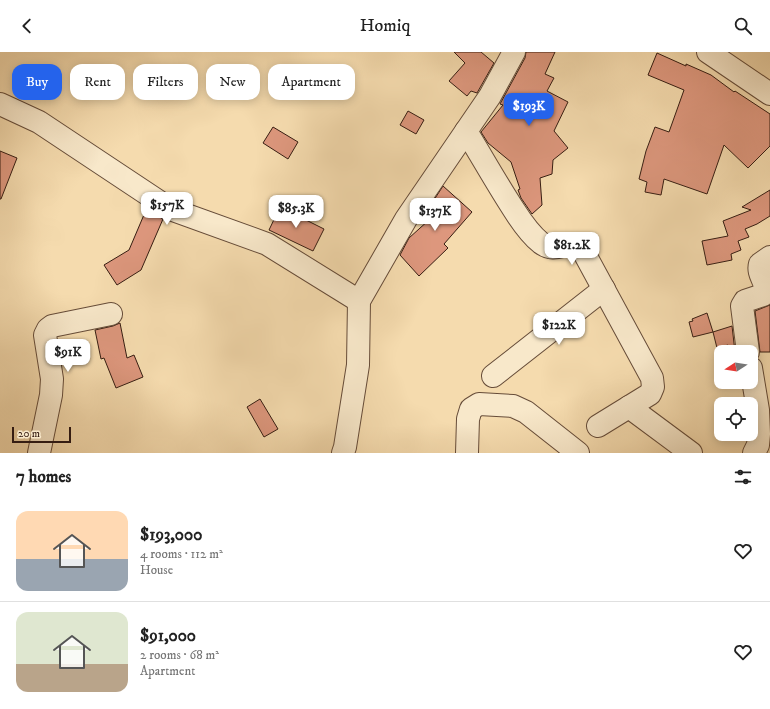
<!DOCTYPE html>
<html lang="en">
<head>
<meta charset="utf-8">
<style>
  :root { --surface:#fff; --page:#f6f6f6; --text:#222; --muted:#767676; --line:#e0e0e0; --accent:#2563eb }
  body { margin:0; font-family:"IM FELL DW Pica",serif; background:var(--page); color:var(--text); height:100vh; display:flex; flex-direction:column; font-size:15px; white-space:nowrap }
  * { box-sizing:border-box; margin:0 }
  p { font-size:13px; color:var(--muted) }
  .icon { flex:none; width:22px; height:22px; fill:none; stroke:currentColor; stroke-width:2; stroke-linecap:round; stroke-linejoin:round }
  .map { position:relative; height:401px; overflow:hidden }
  .drawer { display:flex; flex-direction:column; background:var(--surface); flex:1 }
  .drawer>* { flex:none }
  .guide { position:absolute; left:12px; top:12px; width:400px; height:36px; display:flex; gap:8px }
  .needle { width:26px; rotate:258deg }
  .controls { position:absolute; left:714px; top:293px; display:grid; gap:8px }
  .controls a { display:grid; place-items:center; width:44px; height:44px; border-radius:8px; background:var(--surface); box-shadow:0 2px 10px #0003; font-size:20px }
  .scale { position:absolute; left:12px; bottom:10px; width:59px; box-sizing:border-box; padding-left:4px; border:2px solid #361d12; border-top:0; font-size:11px; line-height:14px; white-space:nowrap; color:#361d12; -webkit-text-stroke:3px #f8e8ca; paint-order:stroke }
  .price { position:absolute; translate:-50% -34px; padding:0 9px; border-radius:8px; background:#fff; color:#222; font-size:13px; line-height:26px; filter:drop-shadow(0 1px 2px #0008) }
  .price::after { content:''; position:absolute; left:50%; top:24px; width:12px; height:9px; margin-left:-6px; background:inherit; clip-path:polygon(0 0,100% 0,50% 100%) }
  .price.current { background:var(--accent); color:#fff }
  ul { padding:0; list-style:none }
  li { display:flex; align-items:center; gap:12px; height:100px; padding:0 16px }
  li+li { border-top:1px solid var(--line) }
  li span { display:grid; place-items:center; flex:none; width:112px; height:80px; border-radius:12px; color:#555 }
  li>.icon { margin-inline-start:auto }
  span .icon { width:48px; height:48px; fill:#fffc; stroke-width:1 }
  li b { font-size:17px }
  h2 { display:flex; justify-content:space-between; align-items:center; height:48px; padding:0 16px; font-size:17px }
  .chip { padding:0 14px; border-radius:12px; background:var(--surface); box-shadow:0 2px 10px #0003; font-size:14px; line-height:36px }
  .chip.current { background:var(--accent); color:#fff }
  header { display:flex; justify-content:space-between; align-items:center; height:52px; padding:0 16px; background:var(--surface); font-size:18px; font-weight:600 }
  .map>svg:first-child { display:block }
</style>
</head>
<body>
<header><svg class="icon" aria-label="back" viewBox="0 0 24 24"><path d="M15 5l-7 7 7 7"/></svg>Homiq<svg class="icon" aria-label="search" viewBox="0 0 24 24"><circle cx="10" cy="10" r="6"/><path d="M15 15l6 6"/></svg></header>
<div class="map">
<svg width="770" height="401" viewBox="0 0 770 401">
  <rect width="100%" height="100%" fill="#f5dbae"/>
  <filter id="stains"><feTurbulence type="fractalNoise" baseFrequency=".005" numOctaves="4"/><feColorMatrix values="0 0 0 0 .2 0 0 0 0 .09 0 0 0 0 .02 0 0 0 .5 -.17"/></filter>
  <radialGradient id="worn" r=".72"><stop offset=".6" stop-color="#630" stop-opacity="0"/><stop offset="1" stop-color="#630" stop-opacity=".3"/></radialGradient>
  <g fill="#dd977d" stroke="#361d12">
    <path d="M454 0H481L494 11 477 41 471 39 467 44 449 29 465 11Z"/>
    <path d="M526 0H555L545 22 554 26 547 39 568 50 554 79 568 96 553 108 552 122 540 126 542 153 532 162 521 146 518 138 520 137 511 110 488 91 481 80 503 53 500 52 525 6Z"/>
    <path d="M657 1 686 14V12L711 23 734 40 735 39 770 62V94L748 116 724 93 707 142 664 127 661 143 645 140 647 130 639 127 646 99 655 75 669 80 684 38 648 23Z"/>
    <path d="M408 59 424 68 416 82 400 73Z"/>
    <path d="M273 75 298 90 288 107 263 91Z"/>
    <path d="M0 99 17 106 1 147H0Z"/>
    <path d="M443 134 472 160 444 192 448 196 419 224 400 203 409 186 440 158 432 151Z"/>
    <path d="M770 138V164L757 172 745 177 749 185 738 189 741 198 731 202 732 208 707 213 702 189 728 184 723 169 751 158 742 155Z"/>
    <path d="M280 155 324 177 313 199 269 178Z"/>
    <path d="M146 158 156 163 163 167 141 218 117 233 104 213 129 198Z"/>
    <path d="M770 253V300H760L755 259Z"/>
    <path d="M707 261 713 280 693 285 689 270 693 269 692 267Z"/>
    <path d="M120 271 127 306 134 303 143 325 116 336 104 306 101 307 95 278 113 274Z"/>
    <path d="M732 274 735 300H730L728 293 717 296 713 280Z"/>
    <path d="M260 347 278 377 264 385 247 355Z"/>
  </g>
  <g fill="none" stroke-linecap="round" stroke-linejoin="round">
    <g stroke="#664c39" stroke-width="24">
      <g id="minor">
        <path d="M708 0 770 42"/>
        <path d="M0 52 39 70 170 157 267 192 359 249"/>
        <path d="M466 79C482 105 497 132 514 158 521 169 531 183 541 191 556 202 565 189 577 193 579 194 580 195 582 197L652 326 653 335 650 342 598 374"/>
        <path d="M748 300 742 254 745 249 763 243 766 240C766 229 757 222 760 212L770 205"/>
        <path d="M751 316 758 358 759 382 758 393 754 401"/>
        <path d="M493 324 604 237"/>
        <path d="M629 355 691 401"/>
        <path d="M39 401 51 343 52 327 45 283 48 277 52 274 111 262"/>
        <path d="M343 401 345 395 358 313 359 249 406 167 490 44 514 0"/>
        <path d="M467 401 468 367 471 357 479 352 513 354 526 360 578 401"/>
      </g>
    </g>
    <use href="#minor" stroke="#f8e8ca" stroke-width="22"/>
  </g>
  <rect width="100%" height="100%" filter="url(#stains)"/>
  <rect width="100%" height="100%" fill="url(#worn)"/>
</svg>
<div class="controls">
<a><svg class="needle" viewBox="-14 -14 28 28"><path d="M0-13l5 13h-10z" fill="#e53935"/><path d="M0 13l5-13h-10z" fill="#767676"/></svg></a>
<a><svg class="icon" aria-label="locate" viewBox="0 0 24 24"><circle cx="12" cy="12" r="6"/><path d="M12 2v4M12 18v4M2 12h4M18 12h4"/></svg></a>
</div>
<div class="scale">20 m</div>
<b class="price current" style="left:529px;top:75px">$193K</b>
<b class="price" style="left:167px;top:174px">$157K</b>
<b class="price" style="left:296px;top:177px">$85.3K</b>
<b class="price" style="left:435px;top:180px">$137K</b>
<b class="price" style="left:572px;top:214px">$81.2K</b>
<b class="price" style="left:559px;top:294px">$122K</b>
<b class="price" style="left:68px;top:321px">$91K</b>
<div class="guide">
<a class="chip current">Buy</a>
<a class="chip">Rent</a>
<a class="chip">Filters</a>
<a class="chip">New</a>
<a class="chip">Apartment</a>
</div>
</div>
<section class="drawer">
<h2>7 homes<svg class="icon" aria-label="filters" viewBox="0 0 24 24"><path d="M4 7h16M4 17h16"/><circle cx="9" cy="7" r="2"/><circle cx="15" cy="17" r="2"/></svg></h2>
<ul>
<li><span style="background:linear-gradient(#ffd9b3 60%,#9aa5b1 0)"><svg class="icon" aria-label="home" viewBox="0 0 24 24"><path d="M3 11l9-7 9 7M6 9v11h12V9"/></svg></span><div><b>$193,000</b><p>4 rooms · 112 m²</p><p>House</p></div><svg class="icon" aria-label="heart" viewBox="0 0 24 24"><path d="M12 20l-8-8c-3-5 5-10 8-4 3-6 11-1 8 4z"/></svg></li>
<li><span style="background:linear-gradient(#dfe7d0 65%,#b9a48a 0)"><svg class="icon" aria-label="home" viewBox="0 0 24 24"><path d="M3 11l9-7 9 7M6 9v11h12V9"/></svg></span><div><b>$91,000</b><p>2 rooms · 68 m²</p><p>Apartment</p></div><svg class="icon" aria-label="heart" viewBox="0 0 24 24"><path d="M12 20l-8-8c-3-5 5-10 8-4 3-6 11-1 8 4z"/></svg></li>
</ul>
</section>
</body>
</html>
